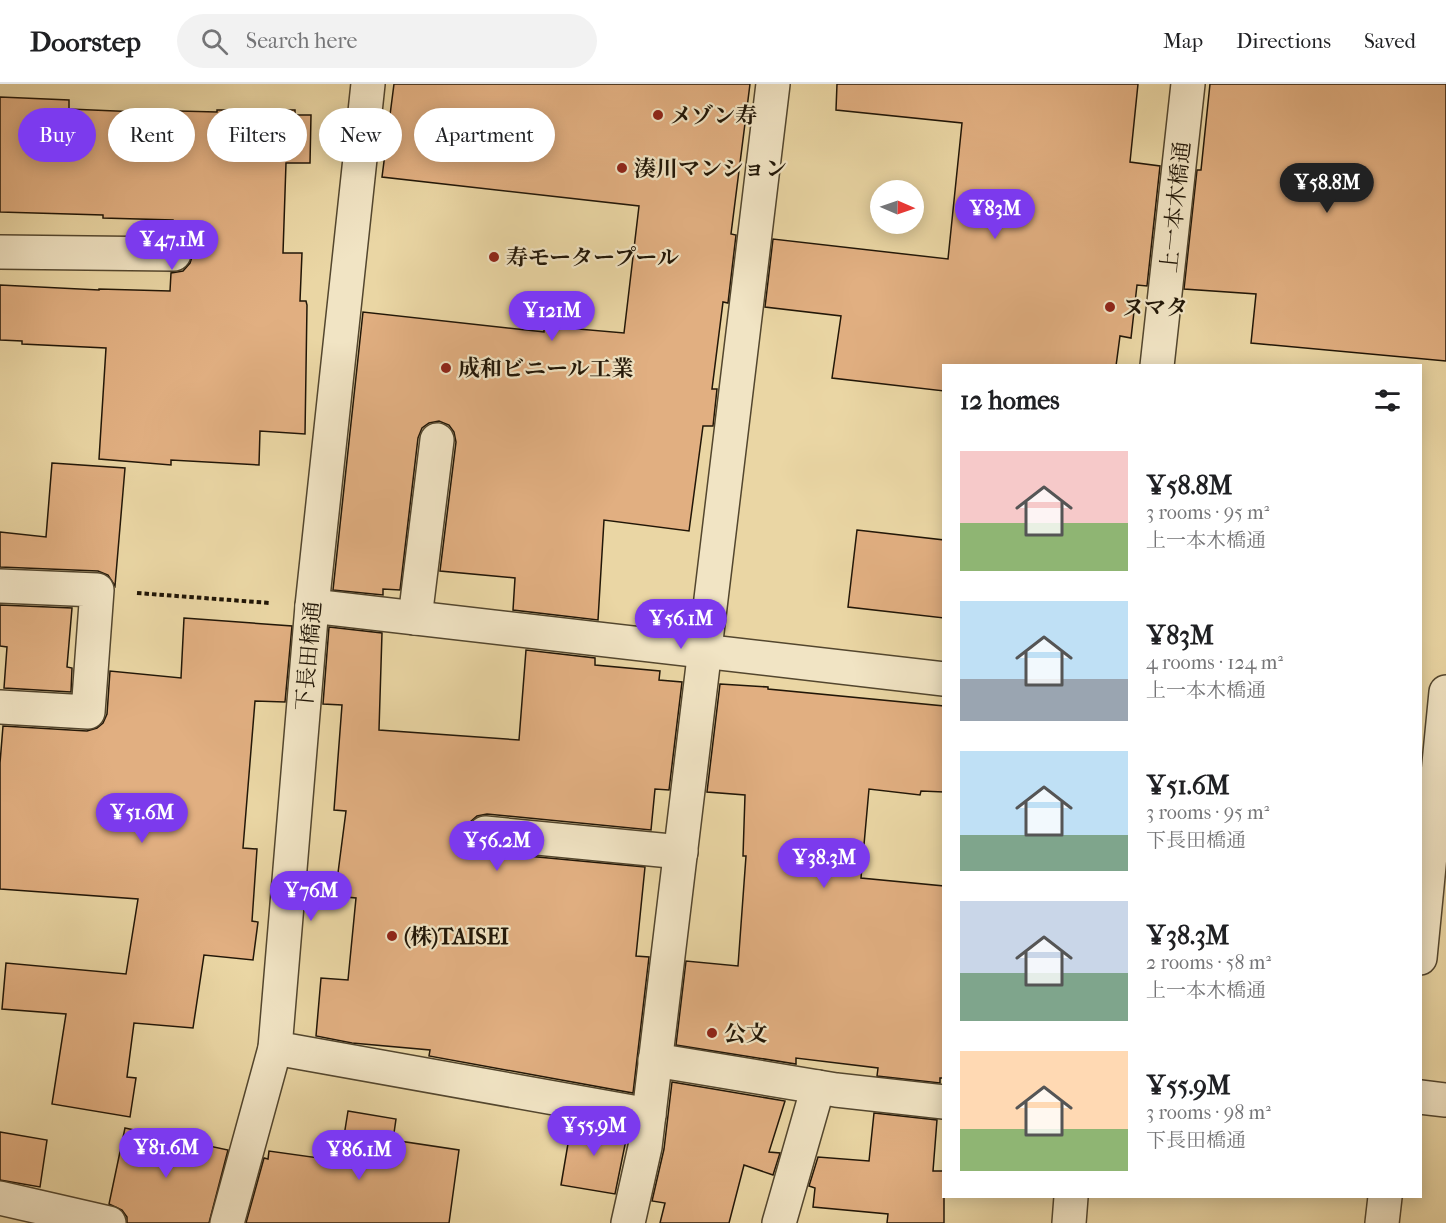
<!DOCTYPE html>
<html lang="en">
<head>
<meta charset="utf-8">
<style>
  :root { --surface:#fff; --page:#f2f2f2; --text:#202124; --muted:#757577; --line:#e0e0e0; --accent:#7c3aed }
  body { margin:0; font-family:"IM FELL French Canon","Noto Serif JP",serif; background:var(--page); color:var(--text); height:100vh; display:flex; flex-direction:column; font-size:22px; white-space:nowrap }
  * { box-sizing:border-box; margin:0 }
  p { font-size:20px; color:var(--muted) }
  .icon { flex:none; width:33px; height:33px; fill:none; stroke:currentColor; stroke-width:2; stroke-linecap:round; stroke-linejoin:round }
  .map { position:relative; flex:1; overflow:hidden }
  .sheet { position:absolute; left:942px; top:280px; width:480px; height:834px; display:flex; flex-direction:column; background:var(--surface); border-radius:0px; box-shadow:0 3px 15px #0003 }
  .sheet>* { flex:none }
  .hud { position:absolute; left:18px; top:24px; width:570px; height:54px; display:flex; gap:12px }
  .needle { width:39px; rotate:92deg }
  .fabs { position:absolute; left:870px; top:96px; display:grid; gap:12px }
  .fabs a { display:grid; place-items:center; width:54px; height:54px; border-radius:50%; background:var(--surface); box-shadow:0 3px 15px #0003; font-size:30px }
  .price { position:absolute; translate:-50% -51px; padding:0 14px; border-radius:21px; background:var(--accent); color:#fff; font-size:20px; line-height:39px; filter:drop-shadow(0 2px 3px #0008) }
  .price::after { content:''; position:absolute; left:50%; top:36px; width:18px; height:14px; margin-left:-9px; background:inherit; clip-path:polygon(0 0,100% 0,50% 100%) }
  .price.active { background:#222; color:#fff }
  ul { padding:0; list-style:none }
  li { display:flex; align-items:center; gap:18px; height:150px; padding:0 18px }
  li span { display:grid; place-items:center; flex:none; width:168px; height:120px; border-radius:0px; color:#555 }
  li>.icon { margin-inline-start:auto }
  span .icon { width:72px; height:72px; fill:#fffc; stroke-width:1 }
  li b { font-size:26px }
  h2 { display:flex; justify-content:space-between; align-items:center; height:72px; padding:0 18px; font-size:26px }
  .tag { padding:0 21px; border-radius:27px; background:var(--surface); box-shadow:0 3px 15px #0003; font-size:21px; line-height:54px }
  .tag.active { background:var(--accent); color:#fff }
  header { display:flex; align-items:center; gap:36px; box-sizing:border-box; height:84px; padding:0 30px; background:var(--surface); border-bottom:2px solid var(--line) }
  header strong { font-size:28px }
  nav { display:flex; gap:33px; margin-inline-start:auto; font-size:21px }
  .search { width:420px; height:54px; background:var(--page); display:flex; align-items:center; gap:15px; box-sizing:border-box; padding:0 21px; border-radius:33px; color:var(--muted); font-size:22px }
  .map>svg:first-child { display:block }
</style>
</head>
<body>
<header>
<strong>Doorstep</strong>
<div class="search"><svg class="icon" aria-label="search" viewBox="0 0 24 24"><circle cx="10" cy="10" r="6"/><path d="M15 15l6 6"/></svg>Search here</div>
<nav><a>Map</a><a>Directions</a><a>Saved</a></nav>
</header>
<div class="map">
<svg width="1446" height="1139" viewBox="0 0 1446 1139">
  <rect width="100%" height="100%" fill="#ead6a4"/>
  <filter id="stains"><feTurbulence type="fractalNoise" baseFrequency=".00333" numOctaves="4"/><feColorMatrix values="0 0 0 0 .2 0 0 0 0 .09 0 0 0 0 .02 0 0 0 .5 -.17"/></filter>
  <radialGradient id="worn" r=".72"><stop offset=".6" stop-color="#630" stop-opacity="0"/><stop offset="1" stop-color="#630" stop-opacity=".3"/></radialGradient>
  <g fill="#e1af81" stroke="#211607" stroke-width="1.5">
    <path d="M394 0H750L731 150 736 151 728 219 723 218 712 305H717L713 342H703L689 447 604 436 598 536 513 526 515 494 440 487 456 358 454 348 449 341 439 337 429 339 422 344 418 354 400 506 383 505V511L333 506 363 228 544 248V242L624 249 639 122 382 93Z"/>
    <path d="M837 0H1138L1130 78 1160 82 1147 202 1137 201 1131 254 1120 252 1116 282H944V307L832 294 841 232 765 223 773 155 948 175 962 39 836 26Z"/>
    <path d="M1210 0H1446V277L1251 259 1256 210 1184 205 1197 86H1201Z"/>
    <path d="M0 13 69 16V25L139 28V26L217 28V26H295V31H311L310 79H286L283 169H302L300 217H306L307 221 305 350 260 347 259 381 171 376V381L99 375 106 264 22 260V257L0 256V201L99 206V205L170 207 171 189 183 187 190 179 193 170 191 161 183 154 173 151V136L103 134V131L0 128Z"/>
    <path d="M52 379 125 384 115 502 108 491 98 487 0 483V448L46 453Z"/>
    <path d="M857 446 944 456V534L848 523Z"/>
    <path d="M0 521 72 524 67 583 72 584 71 608 4 604 7 563 0 562Z"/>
    <path d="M184 534 292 542 285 618 255 617 243 764 257 765 252 837 258 838 253 876 204 871 193 944 134 939 127 993 136 994 130 1033 52 1020 66 930 2 925 6 879 126 890 138 815 0 805V679L3 642 87 647 97 644 103 639 107 630 110 587 181 594Z"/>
    <path d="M329 543 382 549 379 646 519 656 526 566 595 574V581L660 587 659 596 682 598 669 706 655 705 651 746 487 730 477 732 469 739 466 747 468 757 475 765 483 768 645 783 636 872 649 873 633 1009 429 972 430 966 352 959 316 952 321 894 348 896 356 814 335 812 346 727 334 726 342 621 323 620Z"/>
    <path d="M720 600 768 603V605L944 622V708L921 707 920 711 869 705 861 794 944 802V994H940V999L877 992 878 984 796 974V980L676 961 686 877 738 882 746 772H743L745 711 707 708Z"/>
    <path d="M672 998 785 1017 769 1068 780 1069 773 1091 744 1081 729 1139H660L665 1119 652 1117 664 1065Z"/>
    <path d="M348 1027 396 1035 393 1056 459 1066 449 1139H246L264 1074 268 1075 269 1067 340 1077Z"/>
    <path d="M874 1029 937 1036 933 1087H944V1139H887L888 1130 813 1123 815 1104 809 1102 818 1073 869 1077Z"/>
    <path d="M572 1036 628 1046 615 1110 561 1101Z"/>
    <path d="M125 1044 228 1066 209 1139H127V1133L122 1126 109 1120Z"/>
    <path d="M0 1048 47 1056 40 1103 0 1096Z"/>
  </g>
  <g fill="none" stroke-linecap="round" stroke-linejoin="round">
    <g stroke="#53462e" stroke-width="36">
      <g id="minor">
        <path d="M0 168 174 170"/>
        <path d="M1157 282 1188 0"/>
        <path d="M0 502 97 506 88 628 0 623"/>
        <path d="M312 522 944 595"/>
        <path d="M415 534 437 356"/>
        <path d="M485 749 681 768"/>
        <path d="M1420 874 1446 608"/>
        <path d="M275 964 649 1031"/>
        <path d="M655 976 836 1006 944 1018"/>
        <path d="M1420 1013 1446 1016"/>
        <path d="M0 1114 109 1139"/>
        <path d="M227 1139 275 964 312 522 368 0"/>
        <path d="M628 1139 645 1063 773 0"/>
        <path d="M779 1139 818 1003"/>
        <path d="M1069 1139 1071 1113"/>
        <path d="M1382 1139 1385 1113"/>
      </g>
    </g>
    <path stroke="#211607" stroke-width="4" stroke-dasharray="4.5 3" stroke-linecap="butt" d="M137 509 270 519"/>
    <use href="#minor" stroke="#f1e4c4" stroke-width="33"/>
  </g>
  <g fill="#8f2418" stroke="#f1e4c4" stroke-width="2">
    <circle cx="658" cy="31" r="6"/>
    <circle cx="622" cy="84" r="6"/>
    <circle cx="494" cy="173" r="6"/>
    <circle cx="1110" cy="223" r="6"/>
    <circle cx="446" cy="284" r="6"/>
    <circle cx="392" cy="852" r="6"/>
    <circle cx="712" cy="949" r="6"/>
  </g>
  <g text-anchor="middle" stroke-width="4.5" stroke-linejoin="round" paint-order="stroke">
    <g font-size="22" font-weight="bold" fill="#211607" stroke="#f1e4c4" text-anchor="start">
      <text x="670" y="39">メゾン寿</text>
      <text x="634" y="92">湊川マンション</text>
      <text x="506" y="181">寿モータープール</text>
      <text x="1122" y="231">ヌマタ</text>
      <text x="458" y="292">成和ビニール工業</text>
      <text x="404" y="860">(株)TAISEI</text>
      <text x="724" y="957">公文</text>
    </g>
    <g font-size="22" fill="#211607" stroke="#f1e4c4">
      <text transform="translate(1175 123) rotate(-84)" y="8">上一本木橋通</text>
      <text transform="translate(308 572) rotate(-85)" y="8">下長田橋通</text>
    </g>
  </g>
  <rect width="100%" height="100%" filter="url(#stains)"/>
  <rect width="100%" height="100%" fill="url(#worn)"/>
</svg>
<div class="fabs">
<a><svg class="needle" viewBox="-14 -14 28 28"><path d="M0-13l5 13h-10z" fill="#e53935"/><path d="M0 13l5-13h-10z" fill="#757577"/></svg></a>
</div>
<b class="price active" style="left:1327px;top:130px">¥58.8M</b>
<b class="price" style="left:995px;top:156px">¥83M</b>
<b class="price" style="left:172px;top:187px">¥47.1M</b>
<b class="price" style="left:552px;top:258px">¥121M</b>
<b class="price" style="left:681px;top:566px">¥56.1M</b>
<b class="price" style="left:142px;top:760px">¥51.6M</b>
<b class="price" style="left:497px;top:788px">¥56.2M</b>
<b class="price" style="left:824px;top:805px">¥38.3M</b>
<b class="price" style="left:311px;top:838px">¥76M</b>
<b class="price" style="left:594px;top:1073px">¥55.9M</b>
<b class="price" style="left:166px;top:1095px">¥81.6M</b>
<b class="price" style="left:359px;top:1097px">¥86.1M</b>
<div class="hud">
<a class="tag active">Buy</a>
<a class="tag">Rent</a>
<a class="tag">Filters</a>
<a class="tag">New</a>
<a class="tag">Apartment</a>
</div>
<section class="sheet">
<h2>12 homes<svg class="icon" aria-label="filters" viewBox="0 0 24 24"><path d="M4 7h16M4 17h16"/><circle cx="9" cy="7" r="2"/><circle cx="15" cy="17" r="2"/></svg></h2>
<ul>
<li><span style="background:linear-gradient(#f6c9c9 60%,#8fb573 0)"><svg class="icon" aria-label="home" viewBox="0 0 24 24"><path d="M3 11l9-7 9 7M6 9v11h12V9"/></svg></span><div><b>¥58.8M</b><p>3 rooms · 95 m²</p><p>上一本木橋通</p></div></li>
<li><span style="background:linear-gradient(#bfe0f5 65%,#9aa5b1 0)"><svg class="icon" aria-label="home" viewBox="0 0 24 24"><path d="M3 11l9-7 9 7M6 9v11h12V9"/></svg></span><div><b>¥83M</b><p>4 rooms · 124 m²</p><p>上一本木橋通</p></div></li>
<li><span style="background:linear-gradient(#bfe0f5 70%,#7fa58c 0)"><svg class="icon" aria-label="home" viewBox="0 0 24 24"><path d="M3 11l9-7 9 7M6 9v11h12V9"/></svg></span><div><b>¥51.6M</b><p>3 rooms · 95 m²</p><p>下長田橋通</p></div></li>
<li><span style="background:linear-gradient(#c9d6e8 60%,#7fa58c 0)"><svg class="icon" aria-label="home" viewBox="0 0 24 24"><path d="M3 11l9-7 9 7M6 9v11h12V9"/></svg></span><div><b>¥38.3M</b><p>2 rooms · 58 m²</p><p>上一本木橋通</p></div></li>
<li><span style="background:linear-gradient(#ffd9b3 65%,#8fb573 0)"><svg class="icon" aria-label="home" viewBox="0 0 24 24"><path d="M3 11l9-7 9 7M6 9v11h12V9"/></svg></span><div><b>¥55.9M</b><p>3 rooms · 98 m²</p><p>下長田橋通</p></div></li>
</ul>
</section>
</div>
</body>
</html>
